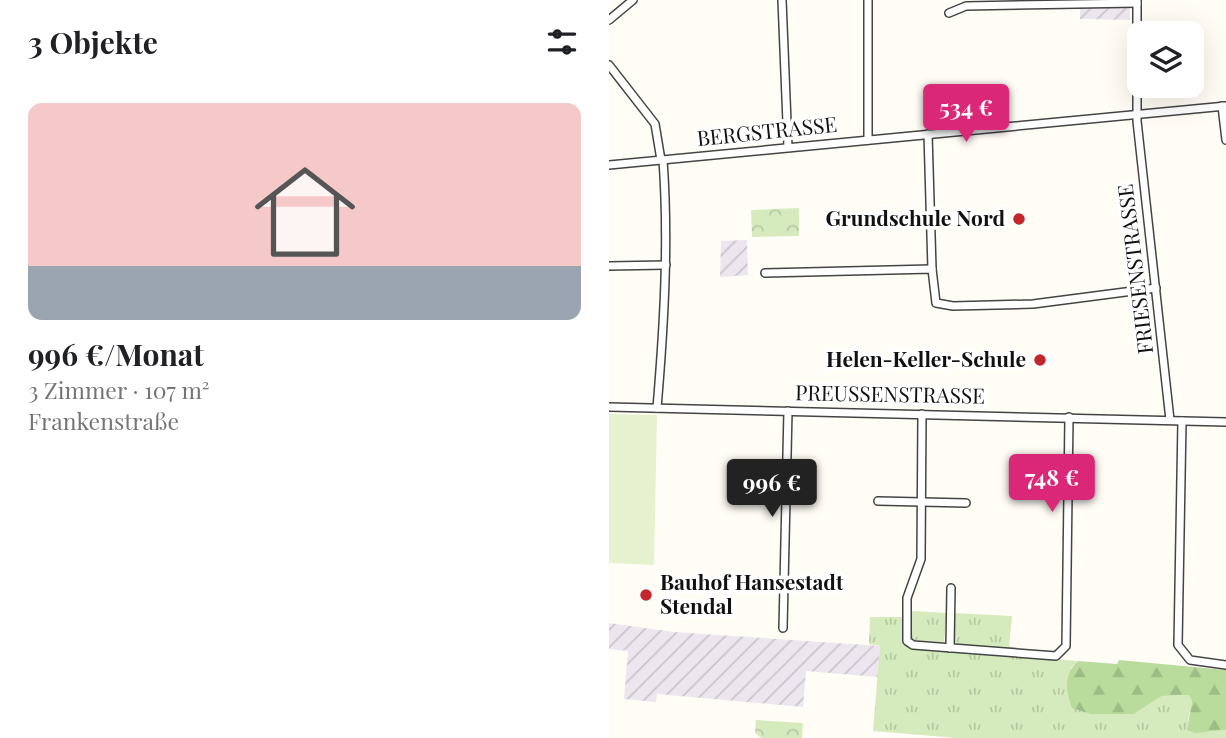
<!DOCTYPE html>
<html lang="de">
<head>
<meta charset="utf-8">
<style>
  :root { --surface:#fff; --page:#f2f2f2; --text:#202124; --muted:#757577; --accent:#db2777 }
  body { margin:0; font-family:"Playfair Display",serif; background:var(--page); color:var(--text); height:100vh; display:flex; flex-direction:column; font-size:26px; white-space:nowrap }
  * { box-sizing:border-box; margin:0 }
  p { font-size:23px; color:var(--muted) }
  .icon { flex:none; width:38px; height:38px; fill:none; stroke:currentColor; stroke-width:2; stroke-linecap:round; stroke-linejoin:round }
  .map { position:relative; flex:1; overflow:hidden }
  .side { display:flex; flex-direction:column; background:var(--surface); width:609px }
  .side>* { flex:none }
  .controls { position:absolute; left:518px; top:21px; display:grid; gap:14px }
  .controls a { display:grid; place-items:center; width:77px; height:77px; border-radius:14px; background:var(--surface); box-shadow:0 7px 28px #0002; font-size:35px }
  .price { position:absolute; translate:-50% -60px; padding:0 16px; border-radius:7px; background:var(--accent); color:#fff; font-size:23px; line-height:46px; filter:drop-shadow(0 2px 4px #0008) }
  .price::after { content:''; position:absolute; left:50%; top:42px; width:21px; height:16px; margin-left:-10px; background:inherit; clip-path:polygon(0 0,100% 0,50% 100%) }
  .price.current { background:#222; color:#fff }
  ul { padding:0; list-style:none }
  li { display:grid; align-content:center; gap:14px; height:371px; padding:0 28px }
  li span { display:grid; place-items:center; height:217px; border-radius:14px; color:#555 }
  li>.icon { margin-inline-start:auto }
  span .icon { width:126px; height:126px; fill:#fffc; stroke-width:1 }
  li b { font-size:30px }
  h2 { display:flex; justify-content:space-between; align-items:center; height:84px; padding:0 28px; font-size:30px }
  main { display:flex; flex:1; min-height:0 }
  .map>svg:first-child { display:block }
</style>
</head>
<body>
<main>
<section class="side">
<h2>3 Objekte<svg class="icon" aria-label="filters" viewBox="0 0 24 24"><path d="M4 7h16M4 17h16"/><circle cx="9" cy="7" r="2"/><circle cx="15" cy="17" r="2"/></svg></h2>
<ul>
<li><span style="background:linear-gradient(#f6c9c9 75%,#9aa5b1 0)"><svg class="icon" aria-label="home" viewBox="0 0 24 24"><path d="M3 11l9-7 9 7M6 9v11h12V9"/></svg></span><div><b>996 €/Monat</b><p>3 Zimmer · 107 m²</p><p>Frankenstraße</p></div></li>
</ul>
</section>
<div class="map">
<svg width="617" height="738" viewBox="0 0 617 738">
  <defs>
    <pattern id="industrial-furrows" width="10" height="10" patternUnits="userSpaceOnUse" patternTransform="scale(1.75)"><rect width="10" height="10" fill="#eee6ef"/><path d="M-1 1l2-2M0 10L10 0M9 11l2-2" fill="none" stroke="#cbc4cc"/></pattern>
    <pattern id="grass-tufts" width="24" height="20" patternUnits="userSpaceOnUse" patternTransform="scale(1.75)"><rect width="24" height="20" fill="#d5ebbd"/><path d="M3 7l-1-3M5 7V3M7 7l1-3M15 17l-1-3M17 17v-4M19 17l1-3" fill="none" stroke="#b6c8a1"/></pattern>
    <pattern id="forest-firs" width="22" height="20" patternUnits="userSpaceOnUse" patternTransform="scale(1.75)"><rect width="22" height="20" fill="#b9dc9c"/><path d="M5 1l3.5 6h-7zM16 11l3.5 6h-7z" fill="#9ebc85"/></pattern>
    <pattern id="park-crowns" width="20" height="18" patternUnits="userSpaceOnUse" patternTransform="scale(1.75)"><rect width="20" height="18" fill="#d5ebbd"/><path d="M2 6a3 3 0 1 1 6 0M12 15a3 3 0 1 1 6 0" fill="none" stroke="#b6c8a1"/></pattern>
  </defs>
  <rect width="100%" height="100%" fill="#fffdf5"/>
  <g fill="url(#industrial-furrows)">
    <path d="M471 6H517L521 8V20L471 19Z"/>
    <path d="M138 240 139 275 111 277 112 241Z"/>
    <path d="M0 623 65 632 271 646 269 677 197 671 194 707 48 694 47 702 15 699 19 651 0 649Z"/>
  </g>
  <g fill="url(#grass-tufts)">
    <path d="M303 611 338 613 335 642 302 640Z"/>
    <path d="M345 613 403 616 400 646 418 650 348 645 344 637Z"/>
    <path d="M261 617H294L293 641 300 648 469 661 462 668 482 714H525L553 696 580 695 583 702 579 721 598 732 617 730V738H348L264 731 271 646 260 644Z"/>
  </g>
  <path fill="url(#forest-firs)" d="M510 660 617 670V730L586 733 578 730 583 702 580 695 553 696 525 714H482L463 708C457 690 454 675 469 661L508 664Z"/>
  <g fill="url(#park-crowns)">
    <path d="M190 208V236L143 237 142 210Z"/>
    <path d="M147 720 194 723 193 738H152L146 733Z"/>
  </g>
  <path fill="#e6f2cf" d="M0 414 48 415 45 565 0 563Z"/>
  <g fill="none" stroke-linecap="round" stroke-linejoin="round">
    <g stroke="#444" stroke-width="10">
      <g id="street">
        <path d="M173 0 179 147"/>
        <path d="M528 0V121L561 420"/>
        <path d="M340 13 357 6 528 3"/>
        <path d="M0 20 24 0"/>
        <path d="M0 65 46 124 52 160"/>
        <path d="M613 106 617 140"/>
        <path d="M319 134 323 269"/>
        <path d="M259 140V0"/>
        <path d="M0 165 617 106"/>
        <path d="M0 266 57 265"/>
        <path d="M156 273 323 269 327 303 344 306 424 304 547 288"/>
        <path d="M0 407 617 422"/>
        <path d="M48 408C55 325 60 243 54 160"/>
        <path d="M313 414 312 559 298 598V641L304 645 447 656 457 646 460 417"/>
        <path d="M573 421 569 645 581 660 617 665"/>
        <path d="M269 501 357 503"/>
        <path d="M174 628 179 411"/>
        <path d="M341 648 342 588"/>
      </g>
    </g>
    <use href="#street" stroke="#fff" stroke-width="7"/>
  </g>
  <g fill="#c4262e" stroke="#fff" stroke-width="2.5">
    <circle cx="410" cy="219" r="7"/>
    <circle cx="431" cy="360" r="7"/>
    <circle cx="37" cy="595" r="7"/>
  </g>
  <g text-anchor="middle" stroke-width="7" stroke-linejoin="round" paint-order="stroke">
    <g font-size="21" fill="#111" stroke="#fff">
      <text transform="translate(158 132) rotate(-6)" y="7">BERGSTRASSE</text>
      <text transform="translate(527 269) rotate(-97)" y="7">FRIESENSTRASSE</text>
      <text transform="translate(281 395) rotate(1)" y="7">PREUSSENSTRASSE</text>
    </g>
    <g font-size="21" font-weight="bold" fill="#111" stroke="#fff" text-anchor="end">
      <text x="396" y="226">Grundschule Nord</text>
      <text x="417" y="367">Helen-Keller-Schule</text>
      <text x="51" y="590" text-anchor="start">Bauhof Hansestadt<tspan x="51" dy="24">Stendal</tspan></text>
    </g>
  </g>
</svg>
<div class="controls">
<a><svg class="icon" aria-label="layers" viewBox="0 0 24 24"><path d="M12 4l9 5-9 5-9-5zM3 14l9 5 9-5"/></svg></a>
</div>
<b class="price" style="left:357px;top:144px">534 €</b>
<b class="price" style="left:443px;top:514px">748 €</b>
<b class="price current" style="left:163px;top:519px">996 €</b>
</div>
</main>
</body>
</html>
